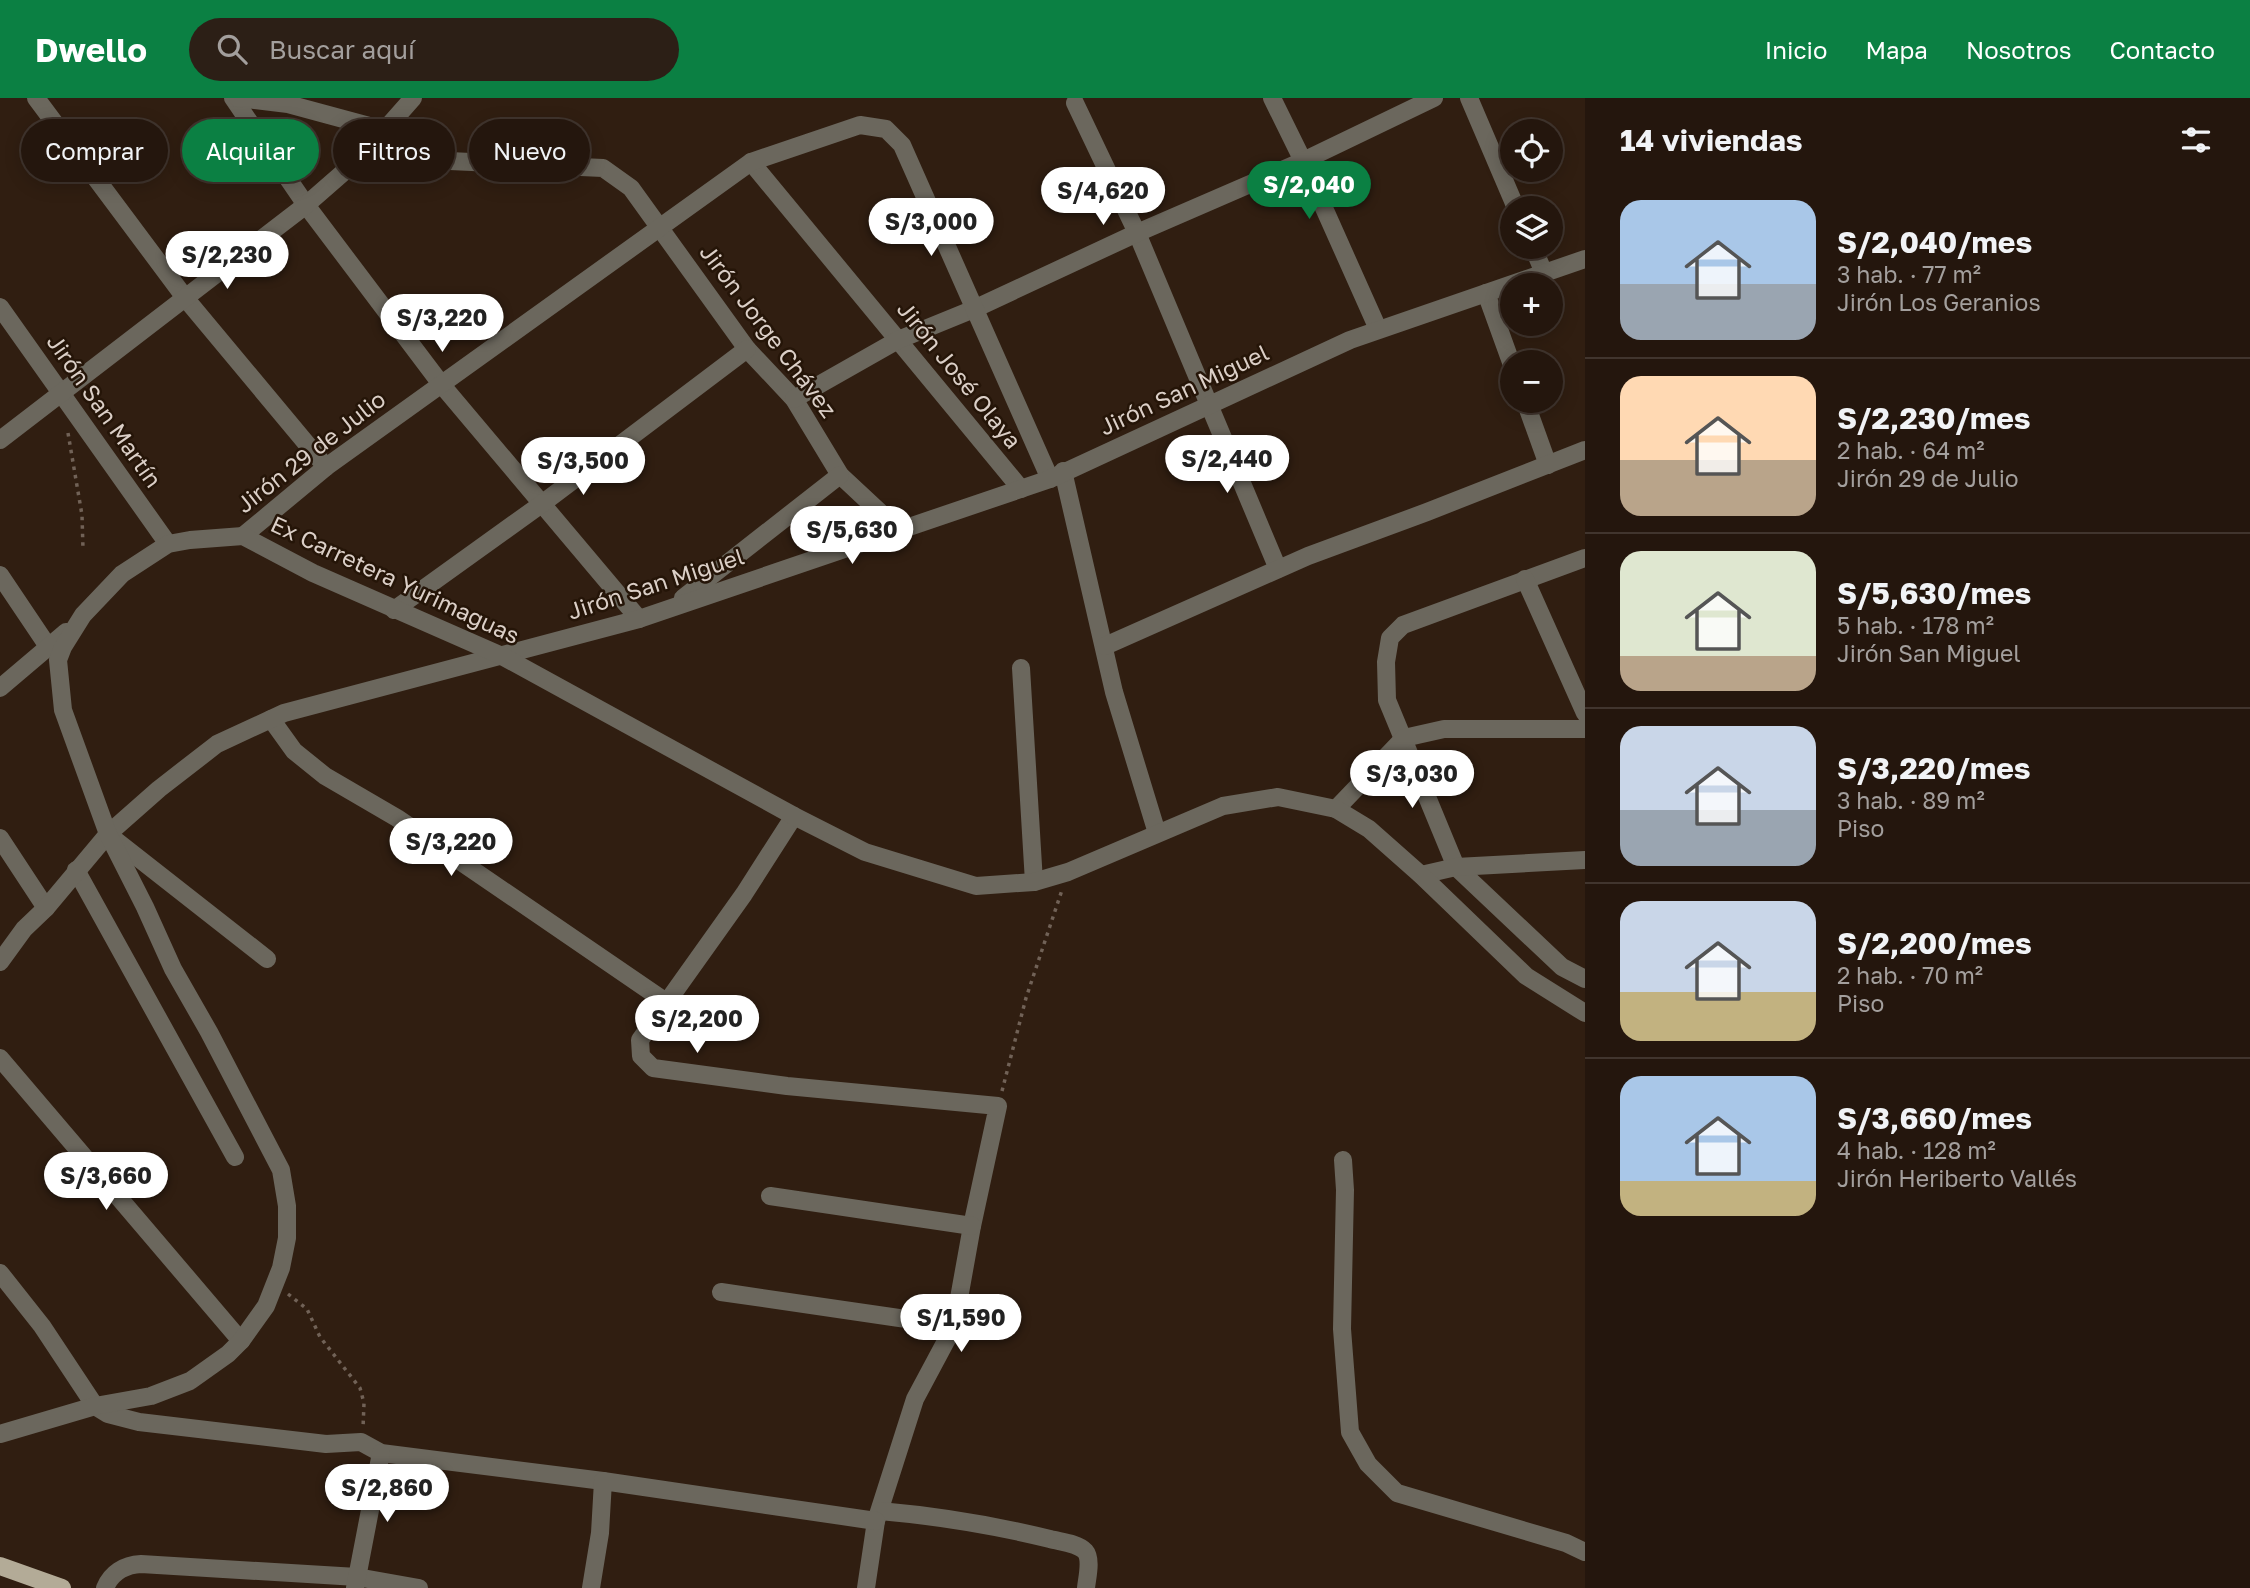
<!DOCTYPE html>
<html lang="es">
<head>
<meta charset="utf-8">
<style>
  :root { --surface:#24160d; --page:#2c1f16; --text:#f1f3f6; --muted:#a39f9d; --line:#41352e; --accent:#0b8043 }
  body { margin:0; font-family:"Golos Text",sans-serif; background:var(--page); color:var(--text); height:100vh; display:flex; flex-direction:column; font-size:26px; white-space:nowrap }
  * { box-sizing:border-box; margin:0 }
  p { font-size:23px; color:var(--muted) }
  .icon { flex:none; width:38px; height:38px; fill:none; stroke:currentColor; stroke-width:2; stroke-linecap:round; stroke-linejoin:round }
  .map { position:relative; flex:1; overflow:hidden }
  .sheet { display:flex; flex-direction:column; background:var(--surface); width:665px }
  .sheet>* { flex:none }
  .guide { position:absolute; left:21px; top:21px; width:665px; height:63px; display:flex; gap:14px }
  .buttons { position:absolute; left:1500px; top:21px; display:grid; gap:14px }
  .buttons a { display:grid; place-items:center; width:63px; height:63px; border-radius:50%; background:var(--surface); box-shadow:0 4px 18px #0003,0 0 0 2px var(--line); font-size:35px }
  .price { position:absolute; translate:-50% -60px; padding:0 16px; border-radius:24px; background:#fff; color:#222; font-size:23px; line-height:46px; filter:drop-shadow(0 2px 4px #0008) }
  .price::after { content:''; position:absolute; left:50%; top:42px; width:21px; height:16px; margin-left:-10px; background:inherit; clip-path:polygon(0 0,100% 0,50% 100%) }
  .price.active { background:var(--accent); color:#fff }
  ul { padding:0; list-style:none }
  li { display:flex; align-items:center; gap:21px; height:175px; padding:0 35px }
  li+li { border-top:2px solid var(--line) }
  li span { display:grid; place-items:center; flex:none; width:196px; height:140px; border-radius:21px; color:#555 }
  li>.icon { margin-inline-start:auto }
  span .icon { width:84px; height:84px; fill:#fffc; stroke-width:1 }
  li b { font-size:30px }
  h2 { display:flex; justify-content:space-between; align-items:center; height:84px; padding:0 35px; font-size:30px }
  .chip { padding:0 24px; border-radius:32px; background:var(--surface); box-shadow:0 4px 18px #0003,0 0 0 2px var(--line); font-size:24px; line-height:63px }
  .chip.active { background:var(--accent); color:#fff }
  header { display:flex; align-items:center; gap:42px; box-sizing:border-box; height:98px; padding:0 35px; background:var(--accent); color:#fff }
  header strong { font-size:33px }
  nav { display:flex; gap:38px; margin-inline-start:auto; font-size:24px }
  .search { width:490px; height:63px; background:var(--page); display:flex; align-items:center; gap:18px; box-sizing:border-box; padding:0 24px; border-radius:38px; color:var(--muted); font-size:26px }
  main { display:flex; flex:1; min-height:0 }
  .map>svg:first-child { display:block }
</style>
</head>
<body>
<header>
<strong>Dwello</strong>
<div class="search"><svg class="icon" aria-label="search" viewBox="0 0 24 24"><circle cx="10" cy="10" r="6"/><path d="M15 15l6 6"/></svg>Buscar aquí</div>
<nav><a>Inicio</a><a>Mapa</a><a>Nosotros</a><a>Contacto</a></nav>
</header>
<main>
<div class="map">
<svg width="1585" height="1490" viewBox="0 0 1585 1490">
  <rect width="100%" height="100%" fill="#301e11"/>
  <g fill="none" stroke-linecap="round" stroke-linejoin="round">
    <g stroke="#716257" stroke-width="3.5" stroke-dasharray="3.5 5" stroke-linecap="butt">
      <path d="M68 335 82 417 83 451"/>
      <path d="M1002 993 1026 900 1062 792"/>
      <path d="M288 1196 307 1211 320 1239 360 1290 364 1305 363 1330"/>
    </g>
    <g stroke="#6b675d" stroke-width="18">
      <path d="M36 0 186 201 326 369"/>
      <path d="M233 0 306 107 441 286 639 521"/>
      <path d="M238 0 288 6 384 32"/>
      <path d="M1272 0 1303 63 1378 231"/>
      <path d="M1469 0 1516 110"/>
      <path d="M1075 5 1137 135 1278 471"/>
      <path d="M361 59 603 70 631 90 747 251 794 301 840 377 899 432"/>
      <path d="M751 64 1021 391"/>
      <path d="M1533 149 1544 175"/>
      <path d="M1486 195 1512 267"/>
      <path d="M0 209 168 446"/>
      <path d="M794 301 898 242 974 211 1137 135 1303 63 1434 0"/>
      <path d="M1525 303 1548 367"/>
      <path d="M0 342 306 107 361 59 413 0"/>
      <path d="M1063 373 1114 594 1157 735"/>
      <path d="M243 438 326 369 751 64 860 27 886 31 902 47 1050 381"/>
      <path d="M1585 460 1403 527 1390 540 1386 564 1387 602 1456 769 1562 869 1585 881"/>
      <path d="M0 477 49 550"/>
      <path d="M1525 481 1585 615"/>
      <path d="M683 500 840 377"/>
      <path d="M394 512 543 405 747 251"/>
      <path d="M1105 548 1308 458 1427 414 1585 352"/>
      <path d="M1021 570 1034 784"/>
      <path d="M0 590 66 534"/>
      <path d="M271 621 294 653 325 678 397 720 666 904"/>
      <path d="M1336 711 1404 640 1444 631H1585"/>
      <path d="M794 718 744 796 640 942 641 958 653 970 787 988 998 1008 972 1128 954 1228 915 1301 876 1423 866 1490"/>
      <path d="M0 740 46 810"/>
      <path d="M114 741 267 861"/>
      <path d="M76 772 235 1059"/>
      <path d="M1421 777 1456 769 1585 762"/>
      <path d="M0 864 24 831 46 810 108 736 159 691 217 646 284 615 639 521 1050 381 1350 242 1585 161"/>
      <path d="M0 960 241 1243"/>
      <path d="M1343 1062 1345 1092 1342 1231 1350 1334 1368 1366 1397 1395 1566 1445 1585 1454"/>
      <path d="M770 1098 972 1128"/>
      <path d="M0 1175 42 1228 95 1308 108 1316 139 1324 326 1346 361 1344 381 1355 603 1383"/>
      <path d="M721 1194 954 1228"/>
      <path d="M0 1336 95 1308 151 1298 190 1283 228 1256 241 1243 266 1208 281 1170 287 1140V1108L281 1072 209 934 173 871 145 809 108 736 63 612 58 562 63 549 83 517 122 476 168 446 190 442 243 438 313 475 502 558 794 718 865 754 976 788 1034 784 1068 774 1223 708 1278 699 1336 711 1369 731 1421 777 1526 878 1585 915"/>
      <path d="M880 1413C937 1418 993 1427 1050 1441 1061 1444 1077 1445 1085 1453 1092 1461 1087 1480 1086 1490"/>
      <path d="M105 1490C111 1475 124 1467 141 1466L357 1479 419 1490"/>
      <path d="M355 1490 381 1355"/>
      <path d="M591 1490 600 1435 603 1383 876 1423"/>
    </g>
    <path stroke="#b3ab97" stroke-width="18" d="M0 1468 62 1490"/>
  </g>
  <g text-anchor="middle" stroke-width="5" stroke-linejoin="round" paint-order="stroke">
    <g font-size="23" fill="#dbcfc7" stroke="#251508">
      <text transform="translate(768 233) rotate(53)" y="8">Jirón Jorge Chávez</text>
      <text transform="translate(959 277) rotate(51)" y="8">Jirón José Olaya</text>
      <text transform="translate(1184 292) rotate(-25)" y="8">Jirón San Miguel</text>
      <text transform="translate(104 313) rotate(55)" y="8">Jirón San Martín</text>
      <text transform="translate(311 354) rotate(-38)" y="8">Jirón 29 de Julio</text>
      <text transform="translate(395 482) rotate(25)" y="8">Ex Carretera Yurimaguas</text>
      <text transform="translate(656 486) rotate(-18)" y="8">Jirón San Miguel</text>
    </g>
  </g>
</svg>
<div class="buttons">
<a><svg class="icon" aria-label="locate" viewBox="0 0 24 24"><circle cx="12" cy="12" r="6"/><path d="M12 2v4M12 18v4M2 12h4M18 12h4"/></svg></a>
<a><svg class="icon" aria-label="layers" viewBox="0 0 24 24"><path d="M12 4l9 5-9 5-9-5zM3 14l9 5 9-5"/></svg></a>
<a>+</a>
<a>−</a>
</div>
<b class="price active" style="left:1309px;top:123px">S/2,040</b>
<b class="price" style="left:1103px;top:129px">S/4,620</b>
<b class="price" style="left:931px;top:160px">S/3,000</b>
<b class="price" style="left:227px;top:193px">S/2,230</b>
<b class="price" style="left:442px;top:256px">S/3,220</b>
<b class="price" style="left:1227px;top:397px">S/2,440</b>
<b class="price" style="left:583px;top:399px">S/3,500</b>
<b class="price" style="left:852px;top:468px">S/5,630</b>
<b class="price" style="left:1412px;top:712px">S/3,030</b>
<b class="price" style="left:451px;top:780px">S/3,220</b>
<b class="price" style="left:697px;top:957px">S/2,200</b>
<b class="price" style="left:106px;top:1114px">S/3,660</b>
<b class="price" style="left:961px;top:1256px">S/1,590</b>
<b class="price" style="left:387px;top:1426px">S/2,860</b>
<div class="guide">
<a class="chip">Comprar</a>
<a class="chip active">Alquilar</a>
<a class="chip">Filtros</a>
<a class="chip">Nuevo</a>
</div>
</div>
<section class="sheet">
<h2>14 viviendas<svg class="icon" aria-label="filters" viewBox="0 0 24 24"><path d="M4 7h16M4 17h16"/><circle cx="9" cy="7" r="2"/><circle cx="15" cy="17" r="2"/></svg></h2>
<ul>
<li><span style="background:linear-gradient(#a9c7e8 60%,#9aa5b1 0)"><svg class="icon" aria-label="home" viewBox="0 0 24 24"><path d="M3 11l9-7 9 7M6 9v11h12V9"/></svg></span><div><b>S/2,040/mes</b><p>3 hab. · 77 m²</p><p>Jirón Los Geranios</p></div></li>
<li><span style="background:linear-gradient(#ffd9b3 60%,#b9a48a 0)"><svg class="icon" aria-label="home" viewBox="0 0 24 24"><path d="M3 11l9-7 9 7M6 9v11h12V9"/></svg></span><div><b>S/2,230/mes</b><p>2 hab. · 64 m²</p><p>Jirón 29 de Julio</p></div></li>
<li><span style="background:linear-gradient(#dfe7d0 75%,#b9a48a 0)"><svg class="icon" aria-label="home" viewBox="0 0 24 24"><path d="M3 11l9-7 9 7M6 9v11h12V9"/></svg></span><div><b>S/5,630/mes</b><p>5 hab. · 178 m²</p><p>Jirón San Miguel</p></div></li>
<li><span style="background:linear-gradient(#c9d6e8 60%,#9aa5b1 0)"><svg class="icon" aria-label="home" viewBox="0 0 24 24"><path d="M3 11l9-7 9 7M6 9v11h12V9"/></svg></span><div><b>S/3,220/mes</b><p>3 hab. · 89 m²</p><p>Piso</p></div></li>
<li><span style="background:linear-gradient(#c9d6e8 65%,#c2b280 0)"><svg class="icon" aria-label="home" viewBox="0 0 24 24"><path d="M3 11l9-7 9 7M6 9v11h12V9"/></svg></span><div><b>S/2,200/mes</b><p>2 hab. · 70 m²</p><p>Piso</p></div></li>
<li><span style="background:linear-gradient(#a9c7e8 75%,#c2b280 0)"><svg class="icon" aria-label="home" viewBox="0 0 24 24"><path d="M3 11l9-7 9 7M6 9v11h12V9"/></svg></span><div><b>S/3,660/mes</b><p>4 hab. · 128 m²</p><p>Jirón Heriberto Vallés</p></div></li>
</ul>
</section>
</main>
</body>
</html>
